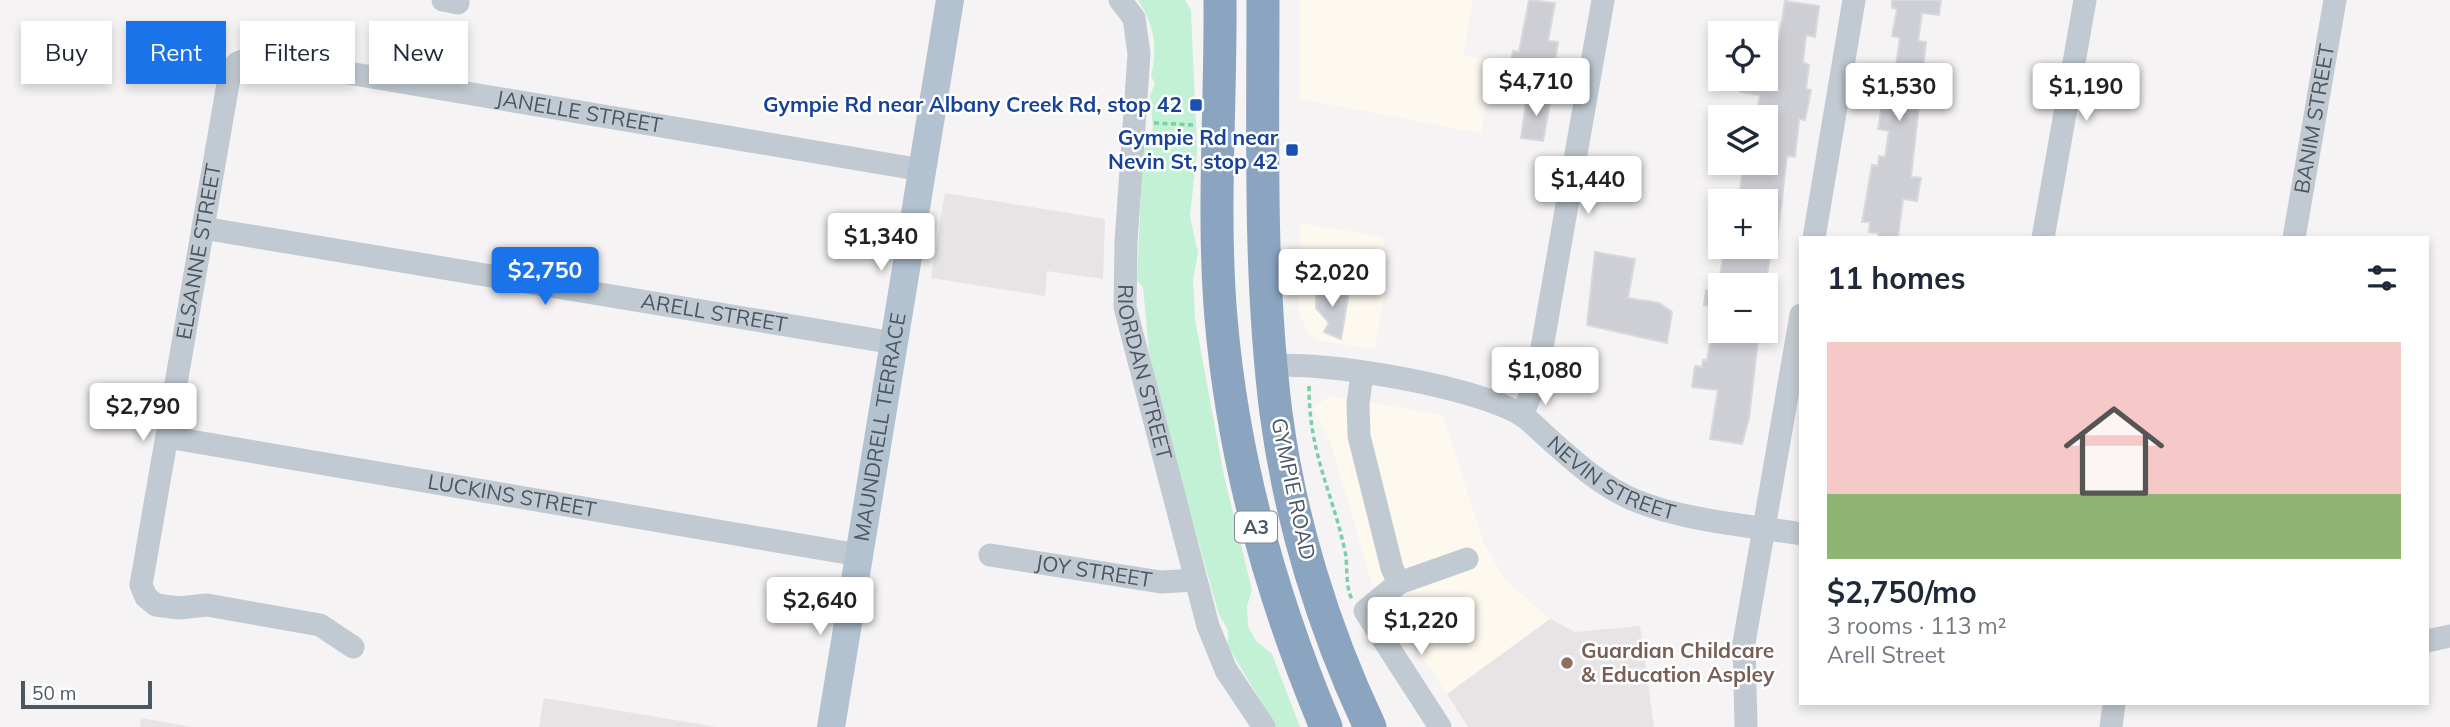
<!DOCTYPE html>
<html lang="en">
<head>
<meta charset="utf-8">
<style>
  :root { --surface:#fff; --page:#f2f2f3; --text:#1f2937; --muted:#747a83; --line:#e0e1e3; --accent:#1a73e8 }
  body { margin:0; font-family:Mulish,sans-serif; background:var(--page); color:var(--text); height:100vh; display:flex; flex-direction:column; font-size:26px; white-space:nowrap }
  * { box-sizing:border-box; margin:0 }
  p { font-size:23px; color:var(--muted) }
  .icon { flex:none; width:38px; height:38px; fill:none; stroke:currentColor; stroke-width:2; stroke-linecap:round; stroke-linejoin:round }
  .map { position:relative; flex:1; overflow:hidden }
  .sheet { position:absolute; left:1799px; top:236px; width:630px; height:469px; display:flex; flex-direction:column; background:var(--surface); border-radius:0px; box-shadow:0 4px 10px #0003 }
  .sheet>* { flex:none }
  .hud { position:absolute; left:21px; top:21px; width:665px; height:63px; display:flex; gap:14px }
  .fabs { position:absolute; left:1708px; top:21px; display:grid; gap:14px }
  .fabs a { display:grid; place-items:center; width:70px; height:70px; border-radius:0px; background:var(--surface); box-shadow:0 4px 10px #0003; font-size:35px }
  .scale { position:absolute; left:21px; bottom:18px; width:131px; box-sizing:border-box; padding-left:7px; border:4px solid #4a5661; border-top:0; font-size:19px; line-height:24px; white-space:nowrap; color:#4a5661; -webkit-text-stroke:5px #fff; paint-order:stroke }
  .price { position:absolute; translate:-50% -60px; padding:0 16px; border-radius:7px; background:#fff; color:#222; font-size:23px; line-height:46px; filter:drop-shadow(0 2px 4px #0008) }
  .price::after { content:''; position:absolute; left:50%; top:42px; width:21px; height:16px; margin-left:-10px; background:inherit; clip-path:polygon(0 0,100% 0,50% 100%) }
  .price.active { background:var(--accent); color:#fff }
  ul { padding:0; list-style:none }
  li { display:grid; align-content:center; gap:14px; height:371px; padding:0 28px }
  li+li { border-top:2px solid var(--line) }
  li span { display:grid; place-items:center; height:217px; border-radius:0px; color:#555 }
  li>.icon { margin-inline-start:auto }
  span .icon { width:126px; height:126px; fill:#fffc; stroke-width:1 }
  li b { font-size:30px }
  h2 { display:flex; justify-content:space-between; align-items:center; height:84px; padding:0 28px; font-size:30px }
  .pill { padding:0 24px; border-radius:0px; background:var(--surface); box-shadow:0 4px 10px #0003; font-size:24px; line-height:63px }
  .pill.active { background:var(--accent); color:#fff }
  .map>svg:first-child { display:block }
</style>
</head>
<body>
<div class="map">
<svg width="2450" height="727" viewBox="0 0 2450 727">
  <rect width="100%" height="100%" fill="#f5f3f3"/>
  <g fill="#fdf9ef">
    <path d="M1300 0H1473L1463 55 1494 61 1481 133 1300 99Z"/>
    <path d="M1300 223 1383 237 1385 292 1375 349 1317 340 1308 333 1299 312Z"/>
    <path d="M1331 396 1442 415 1484 543 1504 579 1550 619 1447 694 1371 581 1331 443 1313 407Z"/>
  </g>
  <g fill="#e6e4e5">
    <path d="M945 193 1105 219 1103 279 1047 271 1045 296 931 278Z"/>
    <path d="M1550 619 1575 632 1640 626 1654 727H1468L1447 694Z"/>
    <path d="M544 698 716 727H539Z"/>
    <path d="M141 718 192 727H140Z"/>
  </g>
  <path fill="#c3f1d5" d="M1138 0H1185L1191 10 1197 151 1190 216 1198 253 1193 279 1195 319 1224 476 1252 590 1247 606 1248 626 1256 641 1272 654 1300 727H1276L1228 646V630L1219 615 1151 372 1143 287 1137 280 1143 149 1153 128 1150 96 1155 83 1151 76C1158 45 1154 26 1138 0Z"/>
  <g fill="#cdcfd5" stroke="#d7d9de" stroke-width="2">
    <path d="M1529 0 1555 3 1548 41 1558 42 1553 73 1510 66 1513 51 1519 52Z"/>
    <path d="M1892 0H1941L1939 15 1922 13 1918 41 1926 42 1911 177 1921 178 1917 201 1903 199 1898 238H1878V233L1869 232 1870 222H1862L1872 165 1878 166 1879 156 1885 157 1889 131 1878 129 1889 64 1896 65 1900 38 1892 36 1897 9 1892 8Z"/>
    <path d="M1785 1 1819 6 1815 37 1806 35 1803 62 1809 65 1806 89 1811 90 1805 120 1799 119 1795 157 1787 156 1775 258H1770L1765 285H1718L1725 247H1766V201H1739L1743 165 1766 168V112L1757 111 1760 95 1740 92 1743 79H1766V39L1779 40Z"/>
    <path d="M1527 95 1551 98 1543 141 1521 138Z"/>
    <path d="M1595 252 1635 259 1628 298 1659 303 1672 312 1667 343 1587 325Z"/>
    <path d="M1316 285 1349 292 1341 339 1324 332 1329 323 1316 308Z"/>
    <path d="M1706 290 1720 292V308L1704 305Z"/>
    <path d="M1712 331H1759L1749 418 1742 444 1710 439 1718 390 1692 387 1695 366 1702 367 1703 360H1707Z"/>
  </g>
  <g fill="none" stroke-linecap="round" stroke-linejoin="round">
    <g stroke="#7ad0a6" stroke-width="3.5" stroke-dasharray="5 3.5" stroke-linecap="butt">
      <path d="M1154 123 1194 125"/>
      <path d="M1309 386C1309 453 1331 488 1345 551 1348 565 1345 587 1352 599"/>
    </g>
    <g stroke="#c1cad2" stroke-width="23">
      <path d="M443 0 458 3"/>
      <path id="s1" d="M1120 0 1134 18 1139 54 1126 242 1125 307 1208 626 1226 670 1264 727"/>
      <path id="s2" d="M203 228 894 343"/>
      <path d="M1814 238 1854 0"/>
      <path d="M2043 238 2085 0"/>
      <path id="s3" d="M2294 238 2335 0"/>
      <path id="s4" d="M1271 366C1327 361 1471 386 1520 414 1530 420 1539 430 1548 438 1575 462 1601 486 1634 500 1685 521 1747 525 1801 534"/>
      <path d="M1362 374 1358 404 1359 436 1392 568 1399 583"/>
      <path d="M1522 415 1536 382 1603 0"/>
      <path id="s5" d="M167 437 859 555"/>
      <path id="s6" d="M990 555 1161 582 1196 580"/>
      <path d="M2427 641 2450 636"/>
      <path id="s7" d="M353 647 320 625 207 605 179 608 156 605 146 597 141 585 229 78 237 63 254 57 922 170"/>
      <path d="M1440 727 1365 611 1399 583 1467 559"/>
      <path d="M1746 727 1744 643 1801 315"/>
      <path d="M2111 727 2114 704"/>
    </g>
    <path stroke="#b3c2d1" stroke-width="28" id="s8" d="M831 727 950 0"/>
    <g stroke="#8ba5c1" stroke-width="33">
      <path d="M1220 0C1221 106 1212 212 1221 318 1233 460 1271 596 1326 727"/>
      <path d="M1263 0C1263 137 1259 277 1276 413 1290 520 1324 630 1370 727"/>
    </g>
  </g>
  <g fill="#1a4fb4" stroke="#fff" stroke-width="2.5">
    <rect x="1189" y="98" width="14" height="14" rx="3.5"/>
    <rect x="1285" y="143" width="14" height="14" rx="3.5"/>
  </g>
  <circle fill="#8d6e63" stroke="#fff" stroke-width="2.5" cx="1567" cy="663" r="7"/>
  <g text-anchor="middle" stroke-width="5" stroke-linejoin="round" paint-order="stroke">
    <rect fill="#fff" stroke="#808990" stroke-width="2" x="1235" y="511.5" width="42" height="31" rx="5"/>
    <g font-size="19" font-weight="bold" fill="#4a5661">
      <text x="1256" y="534">A3</text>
    </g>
    <g font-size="21" font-weight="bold" fill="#164399" stroke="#fff" text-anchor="end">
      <text x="1182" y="112">Gympie Rd near Albany Creek Rd, stop 42</text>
      <text x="1278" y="145">Gympie Rd near<tspan x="1278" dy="24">Nevin St, stop 42</tspan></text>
    </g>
    <g font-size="21" fill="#4a5661" stroke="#fff">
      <text dy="7" stroke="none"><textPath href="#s7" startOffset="1111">JANELLE STREET</textPath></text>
      <text dy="7" stroke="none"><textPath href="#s3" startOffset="121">BANIM STREET</textPath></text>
      <text dy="7" stroke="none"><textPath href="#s7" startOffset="570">ELSANNE STREET</textPath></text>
      <text dy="7" stroke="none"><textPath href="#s2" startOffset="518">ARELL STREET</textPath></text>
      <text dy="7" stroke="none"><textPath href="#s1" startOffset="380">RIORDAN STREET</textPath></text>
      <text dy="7" stroke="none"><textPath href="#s8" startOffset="304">MAUNDRELL TERRACE</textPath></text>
      <text dy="7" stroke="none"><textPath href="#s4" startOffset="369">NEVIN STREET</textPath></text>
      <text transform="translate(1293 489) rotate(78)" y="7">GYMPIE ROAD</text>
      <text dy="7" stroke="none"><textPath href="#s5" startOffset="350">LUCKINS STREET</textPath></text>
      <text dy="7" stroke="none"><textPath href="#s6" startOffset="105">JOY STREET</textPath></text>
    </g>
    <g font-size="21" font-weight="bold" fill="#785e54" stroke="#fff" text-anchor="start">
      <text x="1581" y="658">Guardian Childcare<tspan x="1581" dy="24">&amp; Education Aspley</tspan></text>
    </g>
  </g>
</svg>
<div class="fabs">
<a><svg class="icon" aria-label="locate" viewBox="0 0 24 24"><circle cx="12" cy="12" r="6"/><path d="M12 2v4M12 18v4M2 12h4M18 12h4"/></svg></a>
<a><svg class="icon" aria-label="layers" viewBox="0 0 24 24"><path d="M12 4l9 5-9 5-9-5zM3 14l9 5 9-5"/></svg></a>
<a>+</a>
<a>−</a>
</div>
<div class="scale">50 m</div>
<b class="price" style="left:1536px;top:118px">$4,710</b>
<b class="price" style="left:1899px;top:123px">$1,530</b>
<b class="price" style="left:2086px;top:123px">$1,190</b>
<b class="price" style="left:1588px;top:216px">$1,440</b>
<b class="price" style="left:881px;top:273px">$1,340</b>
<b class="price active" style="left:545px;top:307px">$2,750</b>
<b class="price" style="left:1332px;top:309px">$2,020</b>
<b class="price" style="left:1545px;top:407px">$1,080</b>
<b class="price" style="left:143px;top:443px">$2,790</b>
<b class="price" style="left:820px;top:637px">$2,640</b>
<b class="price" style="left:1421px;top:657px">$1,220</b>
<div class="hud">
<a class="pill">Buy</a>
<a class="pill active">Rent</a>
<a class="pill">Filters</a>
<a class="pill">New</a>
</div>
<section class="sheet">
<h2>11 homes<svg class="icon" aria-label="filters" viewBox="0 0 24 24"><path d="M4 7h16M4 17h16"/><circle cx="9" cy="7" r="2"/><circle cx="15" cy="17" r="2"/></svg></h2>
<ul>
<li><span style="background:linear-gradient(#f6c9c9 70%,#8fb573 0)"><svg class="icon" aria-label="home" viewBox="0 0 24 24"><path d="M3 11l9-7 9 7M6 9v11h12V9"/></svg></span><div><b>$2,750/mo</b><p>3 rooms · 113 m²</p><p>Arell Street</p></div></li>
</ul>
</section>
</div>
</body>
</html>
